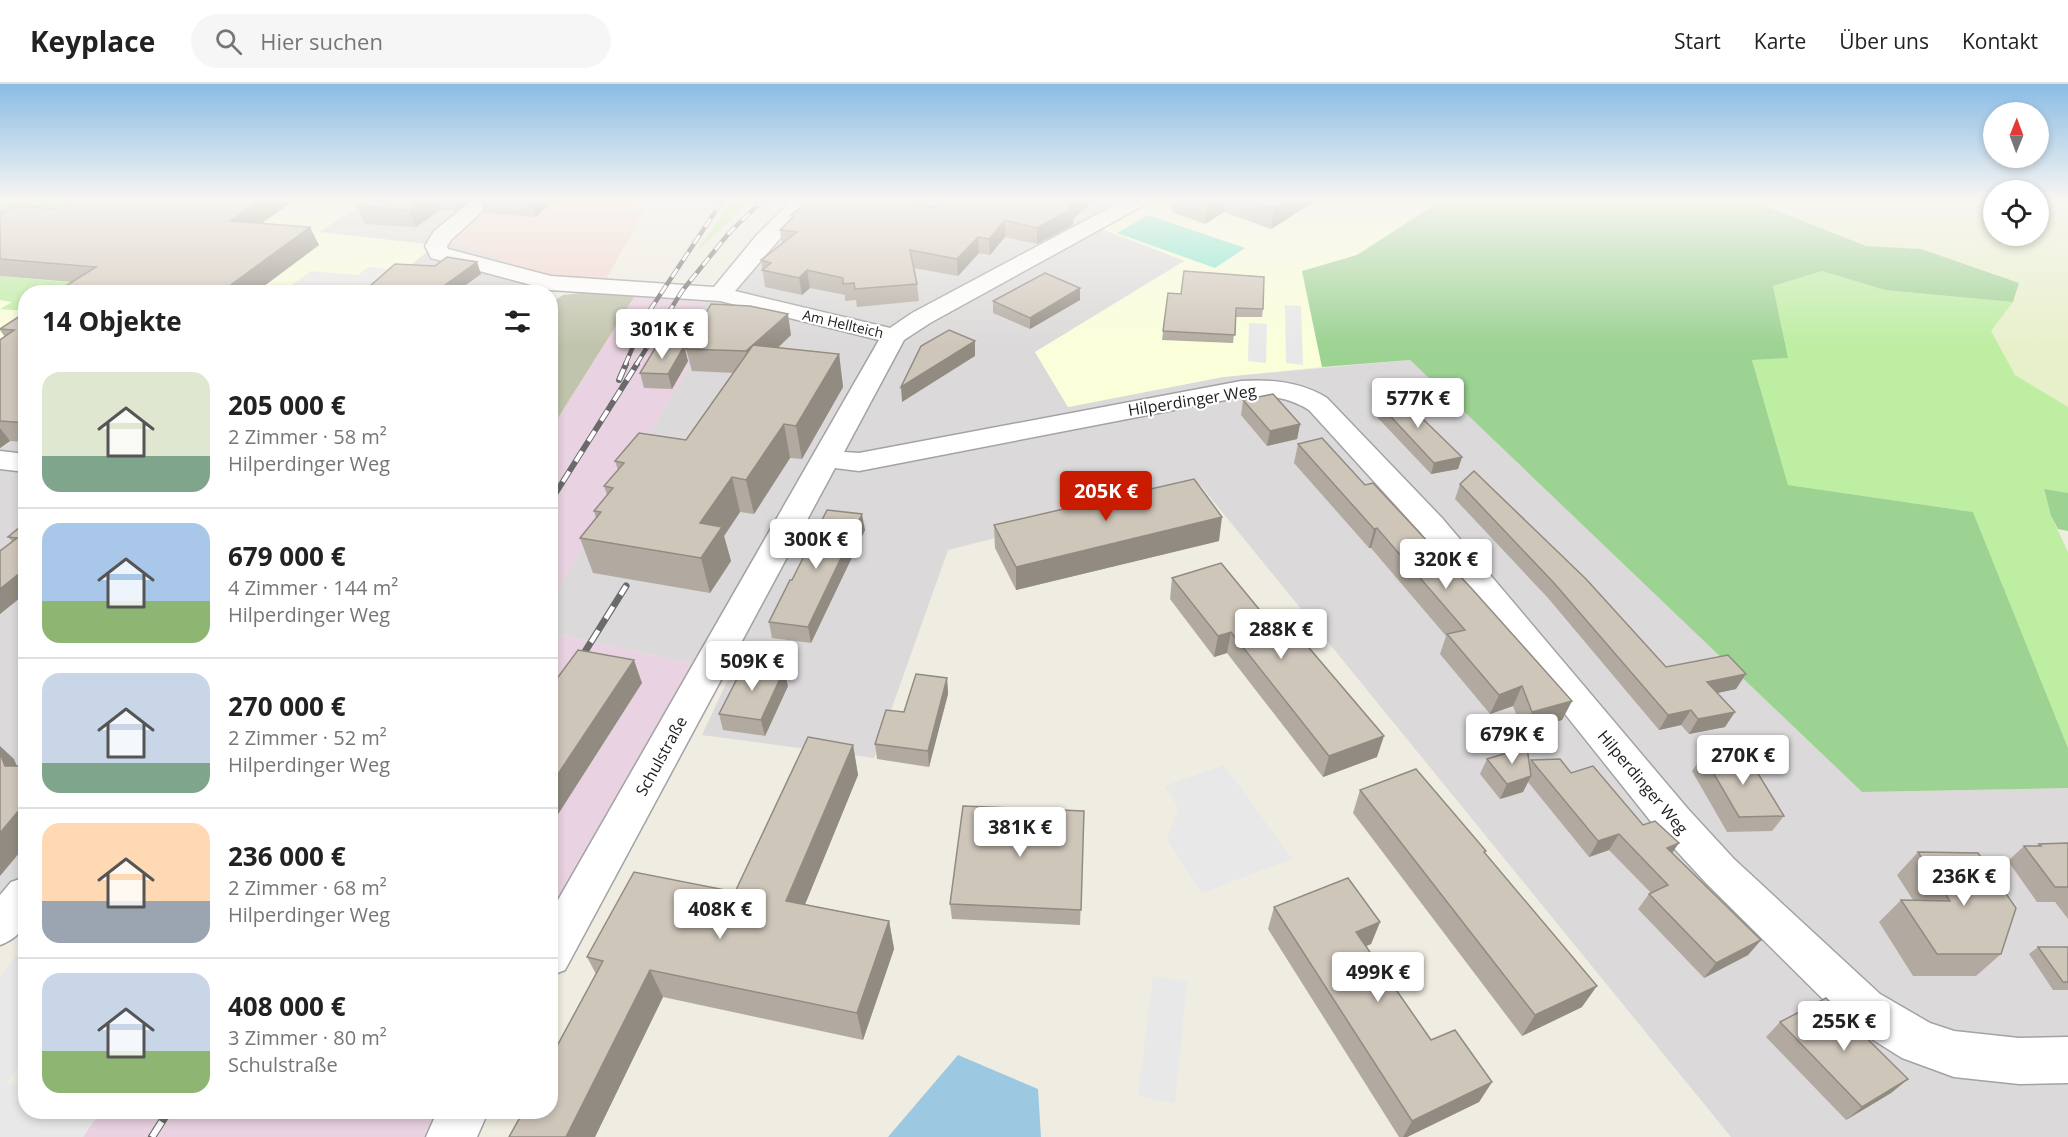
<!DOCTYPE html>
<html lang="de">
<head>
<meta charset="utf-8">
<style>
  :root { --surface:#fff; --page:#f6f6f6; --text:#222; --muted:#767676; --line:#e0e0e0; --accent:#c91b00 }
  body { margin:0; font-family:"Open Sans",sans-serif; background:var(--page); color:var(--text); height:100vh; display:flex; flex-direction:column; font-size:22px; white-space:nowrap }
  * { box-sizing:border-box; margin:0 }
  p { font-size:20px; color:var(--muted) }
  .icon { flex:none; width:33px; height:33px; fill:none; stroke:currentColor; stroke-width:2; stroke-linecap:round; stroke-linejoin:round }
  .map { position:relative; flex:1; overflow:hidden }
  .side { position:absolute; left:18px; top:201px; width:540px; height:834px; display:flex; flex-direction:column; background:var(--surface); border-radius:24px; box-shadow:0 3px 9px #0003 }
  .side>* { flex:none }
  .needle { width:39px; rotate:1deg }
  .fabs { position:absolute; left:1983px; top:18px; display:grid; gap:12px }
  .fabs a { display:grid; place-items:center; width:66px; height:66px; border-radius:50%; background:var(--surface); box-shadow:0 3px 9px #0003; font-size:30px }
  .price { position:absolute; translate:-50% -51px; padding:0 14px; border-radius:6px; background:#fff; color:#222; font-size:20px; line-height:39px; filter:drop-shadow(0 2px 3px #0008) }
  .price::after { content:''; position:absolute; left:50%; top:36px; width:18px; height:14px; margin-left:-9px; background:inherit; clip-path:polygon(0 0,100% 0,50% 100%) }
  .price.on { background:var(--accent); color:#fff }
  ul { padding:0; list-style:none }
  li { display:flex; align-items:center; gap:18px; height:150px; padding:0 24px }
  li+li { border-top:2px solid var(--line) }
  li span { display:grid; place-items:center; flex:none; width:168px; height:120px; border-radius:18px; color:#555 }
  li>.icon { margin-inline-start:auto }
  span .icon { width:72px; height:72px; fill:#fffc; stroke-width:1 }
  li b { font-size:26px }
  h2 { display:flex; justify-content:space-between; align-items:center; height:72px; padding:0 24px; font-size:26px }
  header { display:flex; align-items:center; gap:36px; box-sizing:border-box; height:84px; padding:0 30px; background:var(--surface); border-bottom:2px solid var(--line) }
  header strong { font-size:28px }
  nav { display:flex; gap:33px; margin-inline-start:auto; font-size:21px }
  .search { width:420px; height:54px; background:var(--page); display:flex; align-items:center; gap:15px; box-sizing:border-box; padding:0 21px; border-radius:33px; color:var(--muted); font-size:22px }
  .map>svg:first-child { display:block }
</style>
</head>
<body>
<header>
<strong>Keyplace</strong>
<div class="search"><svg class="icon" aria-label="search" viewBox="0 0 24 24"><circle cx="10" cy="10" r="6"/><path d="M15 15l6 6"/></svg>Hier suchen</div>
<nav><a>Start</a><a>Karte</a><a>Über uns</a><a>Kontakt</a></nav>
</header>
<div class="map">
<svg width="2068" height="1053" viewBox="0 0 2068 1053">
  <rect width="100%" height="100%" fill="#efece1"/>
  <g fill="#dbd9d9">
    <path d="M369 116H497L450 155 541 190 524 208H375L427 168 436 166 426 160 318 148Z"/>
    <path d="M790 116H1151L1099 144 1185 176 1035 268 1068 323 1223 293 1410 276 1862 708 2068 704V990L2063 991 2068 1002V1053H1731L1201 402 948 466 874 674 702 651 733 585 703 582 551 549V518L694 275 701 223 749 159Z"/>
    <path d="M0 286 26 289V790L0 821Z"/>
  </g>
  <path fill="#f2d4ce" d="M497 116H638L629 126H645L606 195 541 190 450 156Z"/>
  <g fill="#e9d2e1">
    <path d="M636 210 708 213 701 223 694 275 551 518V345Z"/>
    <path d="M550 549 703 582 550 847Z"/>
    <path d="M100 1028H447L432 1053H83Z"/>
  </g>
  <g fill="#faffda">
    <path d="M74 116H369L319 148 426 160 437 166 427 168 375 208H26L25 289 0 286V142Z"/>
    <path d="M1151 116H1442L1357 171 1302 187 1322 283 1223 293 1068 323 1035 268 1185 177 1099 144Z"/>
  </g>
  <path fill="#c1c4ac" d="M581 209 636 210 551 345V219L563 211Z"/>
  <path fill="#e8f0ca" d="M1750 116H1993L1994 152H2038L2039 116H2068V323L2015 291 1991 247 2013 218 2019 199 1921 165 1866 162Z"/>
  <g fill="#bdeea2">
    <path d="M733 116H752L696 168Z"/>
    <path d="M1822 187 1885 206 2013 218 1991 247 2015 291 2068 323V409L2044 406 2051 432 2068 468V664L1973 428 1788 401 1752 276 1788 274 1773 202Z"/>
    <path d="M0 192 76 199 62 208H26L25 227 0 225 12 218 0 216Z"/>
  </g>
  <g fill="#9cd292">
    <path d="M5 116H74L0 142V119Z"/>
    <path d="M1442 116H1750L1866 162 1921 165 2019 199 2013 218 1885 206 1822 187 1773 202 1788 274 1752 276 1788 401 1973 428 2068 664V704L1862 708 1410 276 1322 283 1302 187 1357 171Z"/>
    <path d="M2044 405 2068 409V447L2058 445 2051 432Z"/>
  </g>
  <path fill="#77e6ca" d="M1148 131 1245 164 1215 184 1117 149Z"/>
  <g fill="#e8e8e8">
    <path d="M368 183 400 186 372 208H282L311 187 358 191Z"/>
    <path d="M1285 221 1301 222 1303 281 1286 279Z"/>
    <path d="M1249 239 1267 240 1266 279 1248 277Z"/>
    <path d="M1224 681 1292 775 1202 809 1167 755 1178 724 1165 702Z"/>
    <path d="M25 861V974L6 999 25 1001 26 1028H100L83 1053H0V893Z"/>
    <path d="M1153 892 1187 898 1175 1019 1138 1012Z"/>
  </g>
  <path fill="#9dc8e1" d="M958 971 1038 1005 1041 1053H888Z"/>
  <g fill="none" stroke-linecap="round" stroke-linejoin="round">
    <g stroke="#a3a3a3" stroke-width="3">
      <g id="street">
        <path d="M473 116H495L451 156 447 162 448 165 551 192 714 203 756 152 792 116H813L735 207 890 244 912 229 1124 116H1149L1146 120 930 239 904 256 844 368 859 369 1241 297C1272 295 1301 298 1327 314L1442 434 1688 725 1734 775 1880 910 1930 939 1954 947 2019 954 2068 953V999L2019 1000 1954 993 1902 974 1848 940 1706 799 1660 749 1420 448 1309 326C1287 312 1266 311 1241 313L859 387 835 384 565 886 550 892V830L879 256 720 217 550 206 431 174 425 162 434 147Z"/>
        <path d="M0 367 26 370V388L0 385Z"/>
        <path d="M26 793C26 824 35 848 0 861V811L11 798Z"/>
        <path d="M437 1028H488L477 1053H426Z"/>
      </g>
    </g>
    <use href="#street" fill="#fff" fill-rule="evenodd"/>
    <g stroke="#6a6a6a" stroke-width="4.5">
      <g id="rail-far3">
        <path d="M625 281 646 232 723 116"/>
        <path d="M636 281 682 207 729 149 763 116"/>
      </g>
    </g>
    <g stroke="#6a6a6a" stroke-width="6">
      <g id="rail-far2">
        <path d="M619 296 626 280"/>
        <path d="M550 418 637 280"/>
      </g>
    </g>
    <g stroke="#6a6a6a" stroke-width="7">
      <path id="rail-far1" d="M576 582 626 502"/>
    </g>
    <g stroke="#6a6a6a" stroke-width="8">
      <path id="rail" d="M152 1053 168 1028"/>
    </g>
    <use href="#rail-far3" stroke="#fff" stroke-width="3" stroke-dasharray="10" stroke-linecap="butt"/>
    <use href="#rail-far2" stroke="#fff" stroke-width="4" stroke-dasharray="12" stroke-linecap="butt"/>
    <use href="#rail-far1" stroke="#fff" stroke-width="4.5" stroke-dasharray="14" stroke-linecap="butt"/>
    <use href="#rail" stroke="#fff" stroke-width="6" stroke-dasharray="18" stroke-linecap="butt"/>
  </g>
  <g fill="#b2aaa0">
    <path d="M119 116H294L262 139 319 161 256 208H56L72 198 0 192V130L56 125 113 119Z"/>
    <path d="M367 116H470L456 127 440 126 416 143 365 140 357 122Z"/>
    <path d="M479 116H555L536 133 484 129Z"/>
    <path d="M949 116H1094L1073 135V141L1037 160 1005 153 990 171 979 169 958 192 914 184 917 200 919 217 857 223 856 216 845 217V211L810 204 802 211 765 203 761 176 782 160 780 146 792 134 791 131 938 124Z"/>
    <path d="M1173 116H1317L1271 145 1224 128 1205 140 1172 128Z"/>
    <path d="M481 190 456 208H371L369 203Z"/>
    <path d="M1080 204V216L1030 245 993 229V217Z"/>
    <path d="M1168 209 1263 225 1262 233H1236L1233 259 1162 256Z"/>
    <path d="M26 228V358L10 357 0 364V256L5 253 0 246V245Z"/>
    <path d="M791 251 778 264 839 270 843 303 802 375 790 374 754 430 740 428 724 452 731 477 710 509 593 489 580 454 596 434 594 427 607 411 604 402 618 386 615 377 686 356 734 289 692 287 686 265Z"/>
    <path d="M684 262 688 277 672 305 644 304 640 289Z"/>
    <path d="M1243 316 1300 340 1297 355 1267 362 1241 331Z"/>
    <path d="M1379 320 1462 373 1458 385 1431 390 1376 332Z"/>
    <path d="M1298 360 1365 401 1572 617 1562 636 1523 648 1513 622 1490 630 1440 570 1446 552 1371 464H1369L1294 379Z"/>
    <path d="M1460 400 1666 583 1736 605 1718 609 1725 643 1689 650 1681 641 1659 646 1548 514 1455 415Z"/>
    <path d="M26 438V509L0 530V467L12 457 8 453Z"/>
    <path d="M994 441 1219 457 1016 506 995 464Z"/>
    <path d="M865 446 811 559 772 554 769 538 792 496Z"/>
    <path d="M1172 494 1268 536 1377 673 1323 693 1227 569 1214 573 1170 515Z"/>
    <path d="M947 594 948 610 929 683 877 675 875 660 904 628Z"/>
    <path d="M788 602 765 652 723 646 719 630Z"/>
    <path d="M853 661 858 691 805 820 889 837 894 865 863 956 663 913 595 1053H509L596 890 587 873 735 808Z"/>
    <path d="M1703 671 1784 732 1772 747 1727 748 1692 687Z"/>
    <path d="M1487 675 1529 679 1531 676 1571 689 1643 741 1761 856 1748 871 1704 894 1638 825 1649 810 1651 809 1609 766 1589 773 1528 698 1523 708 1500 715 1480 690Z"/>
    <path d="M1360 706 1485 769 1582 923 1522 952 1353 729Z"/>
    <path d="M1084 727 1080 841 952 835 950 820Z"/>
    <path d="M2068 759V835L2055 818H2037L2008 777 2024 762H2037L2039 760Z"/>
    <path d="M1918 768 2001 870 1976 892H1913L1879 838 1901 816H1913L1897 791Z"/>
    <path d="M1274 823 1380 838 1371 860 1366 862 1431 956 1492 998 1479 1018 1407 1053H1399L1268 845Z"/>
    <path d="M2038 863H2068V906H2053L2029 870Z"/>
    <path d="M1780 938 1908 995 1891 1009 1846 1036 1766 953Z"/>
  </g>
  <g fill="#918b82">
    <path d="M261 116H294L240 155 230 137Z"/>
    <path d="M423 116H436L440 126 416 143 409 126Z"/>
    <path d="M451 116H470L456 127Z"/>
    <path d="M530 116H555L536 133Z"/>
    <path d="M1077 116H1094L1073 135V141L1037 160V144L1069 123Z"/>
    <path d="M1215 116H1226L1224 128 1205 140 1207 120Z"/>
    <path d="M1289 116H1317L1271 145 1274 125Z"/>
    <path d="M1005 136V153L990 171 989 155Z"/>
    <path d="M310 143 319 161 256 208H221Z"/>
    <path d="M978 153 979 169 958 192 957 175Z"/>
    <path d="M477 178 481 190 456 208H435Z"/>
    <path d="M807 186 810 204 802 211 799 194Z"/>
    <path d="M1080 204V216L1030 245V234Z"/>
    <path d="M788 230 791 251 750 289 746 267Z"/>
    <path d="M975 257V272L902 318 901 303Z"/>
    <path d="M684 262 688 277 672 305 668 290Z"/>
    <path d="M839 270 843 303 802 375 796 342Z"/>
    <path d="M784 340 790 374 754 430 746 396Z"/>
    <path d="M1300 340 1297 355 1267 362 1270 347Z"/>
    <path d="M0 344 10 357 0 364Z"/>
    <path d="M1462 373 1458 385 1431 390 1434 379Z"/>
    <path d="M732 393 740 428 724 452 731 477 710 509 701 474 700 439Z"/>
    <path d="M862 430 865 446 811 559 808 543Z"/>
    <path d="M1222 433 1219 457 1016 506V483Z"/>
    <path d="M1377 444 1371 464H1369L1374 445Z"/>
    <path d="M26 484V509L0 530V505Z"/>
    <path d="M1231 548 1227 569 1214 573 1218 552Z"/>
    <path d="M634 576 642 599 550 743V702Z"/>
    <path d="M784 586 788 602 765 652 761 636Z"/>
    <path d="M1746 590 1736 605 1698 613 1707 598Z"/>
    <path d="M947 594 948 610 929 683 928 667Z"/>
    <path d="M1522 602 1513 622 1490 630 1499 611Z"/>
    <path d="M1572 617 1562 636 1523 648 1532 628Z"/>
    <path d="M1691 626 1681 641 1659 646 1668 631Z"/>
    <path d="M1735 628 1725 643 1689 650 1698 635Z"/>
    <path d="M1384 652 1377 673 1323 693 1329 672Z"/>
    <path d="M853 661 858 691 795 845 786 817Z"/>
    <path d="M0 662 14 675 24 700 5 682 0 669Z"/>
    <path d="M1531 692 1523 708 1500 715 1507 700Z"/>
    <path d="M26 718V761L0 792V749Z"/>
    <path d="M1619 750 1609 766 1589 773 1598 757Z"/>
    <path d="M1679 759 1668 775 1667 764Z"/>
    <path d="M889 837 894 865 863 956 857 929Z"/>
    <path d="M1380 838 1371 860 1348 870 1356 848Z"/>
    <path d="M1761 856 1748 871 1704 894 1716 879Z"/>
    <path d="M650 886 663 913 595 1053H566Z"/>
    <path d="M1597 902 1582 923 1522 952 1535 931Z"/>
    <path d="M1908 995 1891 1009 1846 1036 1862 1023Z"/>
    <path d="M1492 998 1479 1018 1407 1053H1403L1412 1037Z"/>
  </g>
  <g fill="#cfc6ba" stroke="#918b82" stroke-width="1.5">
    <path d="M72 116 113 119 119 116H261L230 137 310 143 221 208H56L96 183 0 175V130L14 122 56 125Z"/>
    <path d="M367 116H423L409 126 357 122Z"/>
    <path d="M808 116H902L938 124 949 116H1077L1069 123 1073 124 1037 144 1005 136 989 155 978 153 957 175 910 166 917 200 855 205 854 199 843 200V194L807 186 799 194 762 186 771 179 761 176 797 148 780 146 793 133 791 131Z"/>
    <path d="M1194 116H1215L1207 120Z"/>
    <path d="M1246 116H1289L1274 125Z"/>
    <path d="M447 173 477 178 435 208H377L382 204 369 203 395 180 435 182Z"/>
    <path d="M1184 187 1264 193 1263 225 1236 224 1235 251 1163 247 1168 209 1181 210Z"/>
    <path d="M1045 189 1080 204 1030 234 993 217Z"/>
    <path d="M711 220 750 222 788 230 746 267 686 265Z"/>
    <path d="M26 228V339L0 337V256L14 246 0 245Z"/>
    <path d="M949 246 975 257 901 303 921 262Z"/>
    <path d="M657 261 684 262 668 290 640 289Z"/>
    <path d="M753 261 839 270 796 342 784 340 746 396 732 393 700 439 722 443 701 474 580 454 601 428 594 427 613 404 604 402 624 379 615 377 639 349 686 356Z"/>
    <path d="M1393 306 1462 373 1434 379 1379 320Z"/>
    <path d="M1273 310 1300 340 1270 347 1243 316Z"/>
    <path d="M1322 354 1365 401 1373 399 1472 505 1572 617 1532 628 1522 602 1499 611 1447 550 1465 546 1377 444 1374 445 1298 360Z"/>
    <path d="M1474 387 1586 495 1666 583 1728 571 1746 590 1707 598 1735 628 1698 635 1691 626 1668 631 1554 499 1460 400Z"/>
    <path d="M1194 395 1222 433 1016 483 994 441Z"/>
    <path d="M827 426 862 430 808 543 769 538 790 496H792Z"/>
    <path d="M26 438V484L0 505V467L17 454 8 453Z"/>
    <path d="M1221 479 1268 536 1281 531 1384 652 1329 672 1231 548 1218 552 1172 494Z"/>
    <path d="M578 566 634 576 550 702V604Z"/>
    <path d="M744 581 784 586 761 636 719 630Z"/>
    <path d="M916 590 947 594 928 667 875 660 886 626 904 628Z"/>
    <path d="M808 653 853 661 786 817 889 837 857 929 650 886 566 1053H509L523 1028H550V975L603 877 587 873 634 788 735 808Z"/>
    <path d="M1527 663 1531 692 1507 700 1487 675Z"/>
    <path d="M0 669 5 682H26V718L0 749Z"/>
    <path d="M1746 670 1784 732 1739 733 1703 671Z"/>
    <path d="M1560 675 1571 689 1593 682 1643 741 1655 737 1679 759 1667 764 1761 856 1716 879 1649 810 1668 801 1619 750 1598 757 1531 676Z"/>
    <path d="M1416 685 1486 767 1484 768 1597 902 1535 931 1360 706Z"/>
    <path d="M963 722 1084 727 1081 826 950 820Z"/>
    <path d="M2068 759V803H2055L2024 762H2041L2039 760Z"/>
    <path d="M1918 768 1978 769 2016 824 2001 870H1937L1901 816 1950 817Z"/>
    <path d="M1348 794 1380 838 1356 848 1431 956 1455 946 1492 998 1412 1037 1274 823Z"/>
    <path d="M2038 863H2068V898H2063Z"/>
    <path d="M1826 914 1908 995 1862 1023 1780 938Z"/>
  </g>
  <linearGradient id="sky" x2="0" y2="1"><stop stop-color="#8abce5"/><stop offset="0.44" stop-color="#f8f6f2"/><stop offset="1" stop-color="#f8f6f2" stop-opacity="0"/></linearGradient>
  <rect width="2068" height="263" fill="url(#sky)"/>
  <g text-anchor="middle" stroke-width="4.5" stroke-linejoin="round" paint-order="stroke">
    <g font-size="14" fill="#1c1c1c" stroke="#fff">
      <text transform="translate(843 240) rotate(13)" y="5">Am Hellteich</text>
    </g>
    <g font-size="16" fill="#1c1c1c" stroke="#fff">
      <text transform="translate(1192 316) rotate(-9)" y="6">Hilperdinger Weg</text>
      <text transform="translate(661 672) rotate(-61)" y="6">Schulstraße</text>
      <text transform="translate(1643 698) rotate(50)" y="6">Hilperdinger Weg</text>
    </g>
  </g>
</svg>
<div class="fabs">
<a><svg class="needle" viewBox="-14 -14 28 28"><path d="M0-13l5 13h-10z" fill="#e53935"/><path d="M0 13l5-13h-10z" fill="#767676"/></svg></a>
<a><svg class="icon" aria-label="locate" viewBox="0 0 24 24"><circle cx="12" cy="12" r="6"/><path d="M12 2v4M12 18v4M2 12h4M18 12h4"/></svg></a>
</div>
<b class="price" style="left:662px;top:276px">301K €</b>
<b class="price" style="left:1418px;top:345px">577K €</b>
<b class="price on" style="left:1106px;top:438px">205K €</b>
<b class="price" style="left:816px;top:486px">300K €</b>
<b class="price" style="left:1446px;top:506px">320K €</b>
<b class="price" style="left:1281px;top:576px">288K €</b>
<b class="price" style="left:752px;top:608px">509K €</b>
<b class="price" style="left:1512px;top:681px">679K €</b>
<b class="price" style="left:1743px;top:702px">270K €</b>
<b class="price" style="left:1020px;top:774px">381K €</b>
<b class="price" style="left:1964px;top:823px">236K €</b>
<b class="price" style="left:720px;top:856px">408K €</b>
<b class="price" style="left:1378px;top:919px">499K €</b>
<b class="price" style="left:1844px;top:968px">255K €</b>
<section class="side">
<h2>14 Objekte<svg class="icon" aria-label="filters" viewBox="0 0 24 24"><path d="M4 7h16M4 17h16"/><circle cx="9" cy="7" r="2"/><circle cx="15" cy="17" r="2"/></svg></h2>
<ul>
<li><span style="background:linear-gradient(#dfe7d0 70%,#7fa58c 0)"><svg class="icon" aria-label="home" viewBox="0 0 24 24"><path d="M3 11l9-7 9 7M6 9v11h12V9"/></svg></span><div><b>205 000 €</b><p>2 Zimmer · 58 m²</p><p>Hilperdinger Weg</p></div></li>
<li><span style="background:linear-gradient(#a9c7e8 65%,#8fb573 0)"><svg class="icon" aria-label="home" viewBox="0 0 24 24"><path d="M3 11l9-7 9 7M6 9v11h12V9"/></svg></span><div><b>679 000 €</b><p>4 Zimmer · 144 m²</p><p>Hilperdinger Weg</p></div></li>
<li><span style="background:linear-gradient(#c9d6e8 75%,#7fa58c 0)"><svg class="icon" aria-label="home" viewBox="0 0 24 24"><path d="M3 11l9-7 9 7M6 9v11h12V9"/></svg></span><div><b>270 000 €</b><p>2 Zimmer · 52 m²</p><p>Hilperdinger Weg</p></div></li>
<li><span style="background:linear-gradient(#ffd9b3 65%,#9aa5b1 0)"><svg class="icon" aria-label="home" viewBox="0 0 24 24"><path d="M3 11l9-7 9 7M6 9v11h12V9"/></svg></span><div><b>236 000 €</b><p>2 Zimmer · 68 m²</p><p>Hilperdinger Weg</p></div></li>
<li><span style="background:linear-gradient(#c9d6e8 65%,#8fb573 0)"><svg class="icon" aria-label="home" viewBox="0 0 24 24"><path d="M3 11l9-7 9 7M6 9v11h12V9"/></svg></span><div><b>408 000 €</b><p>3 Zimmer · 80 m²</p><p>Schulstraße</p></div></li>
</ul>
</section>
</div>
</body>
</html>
